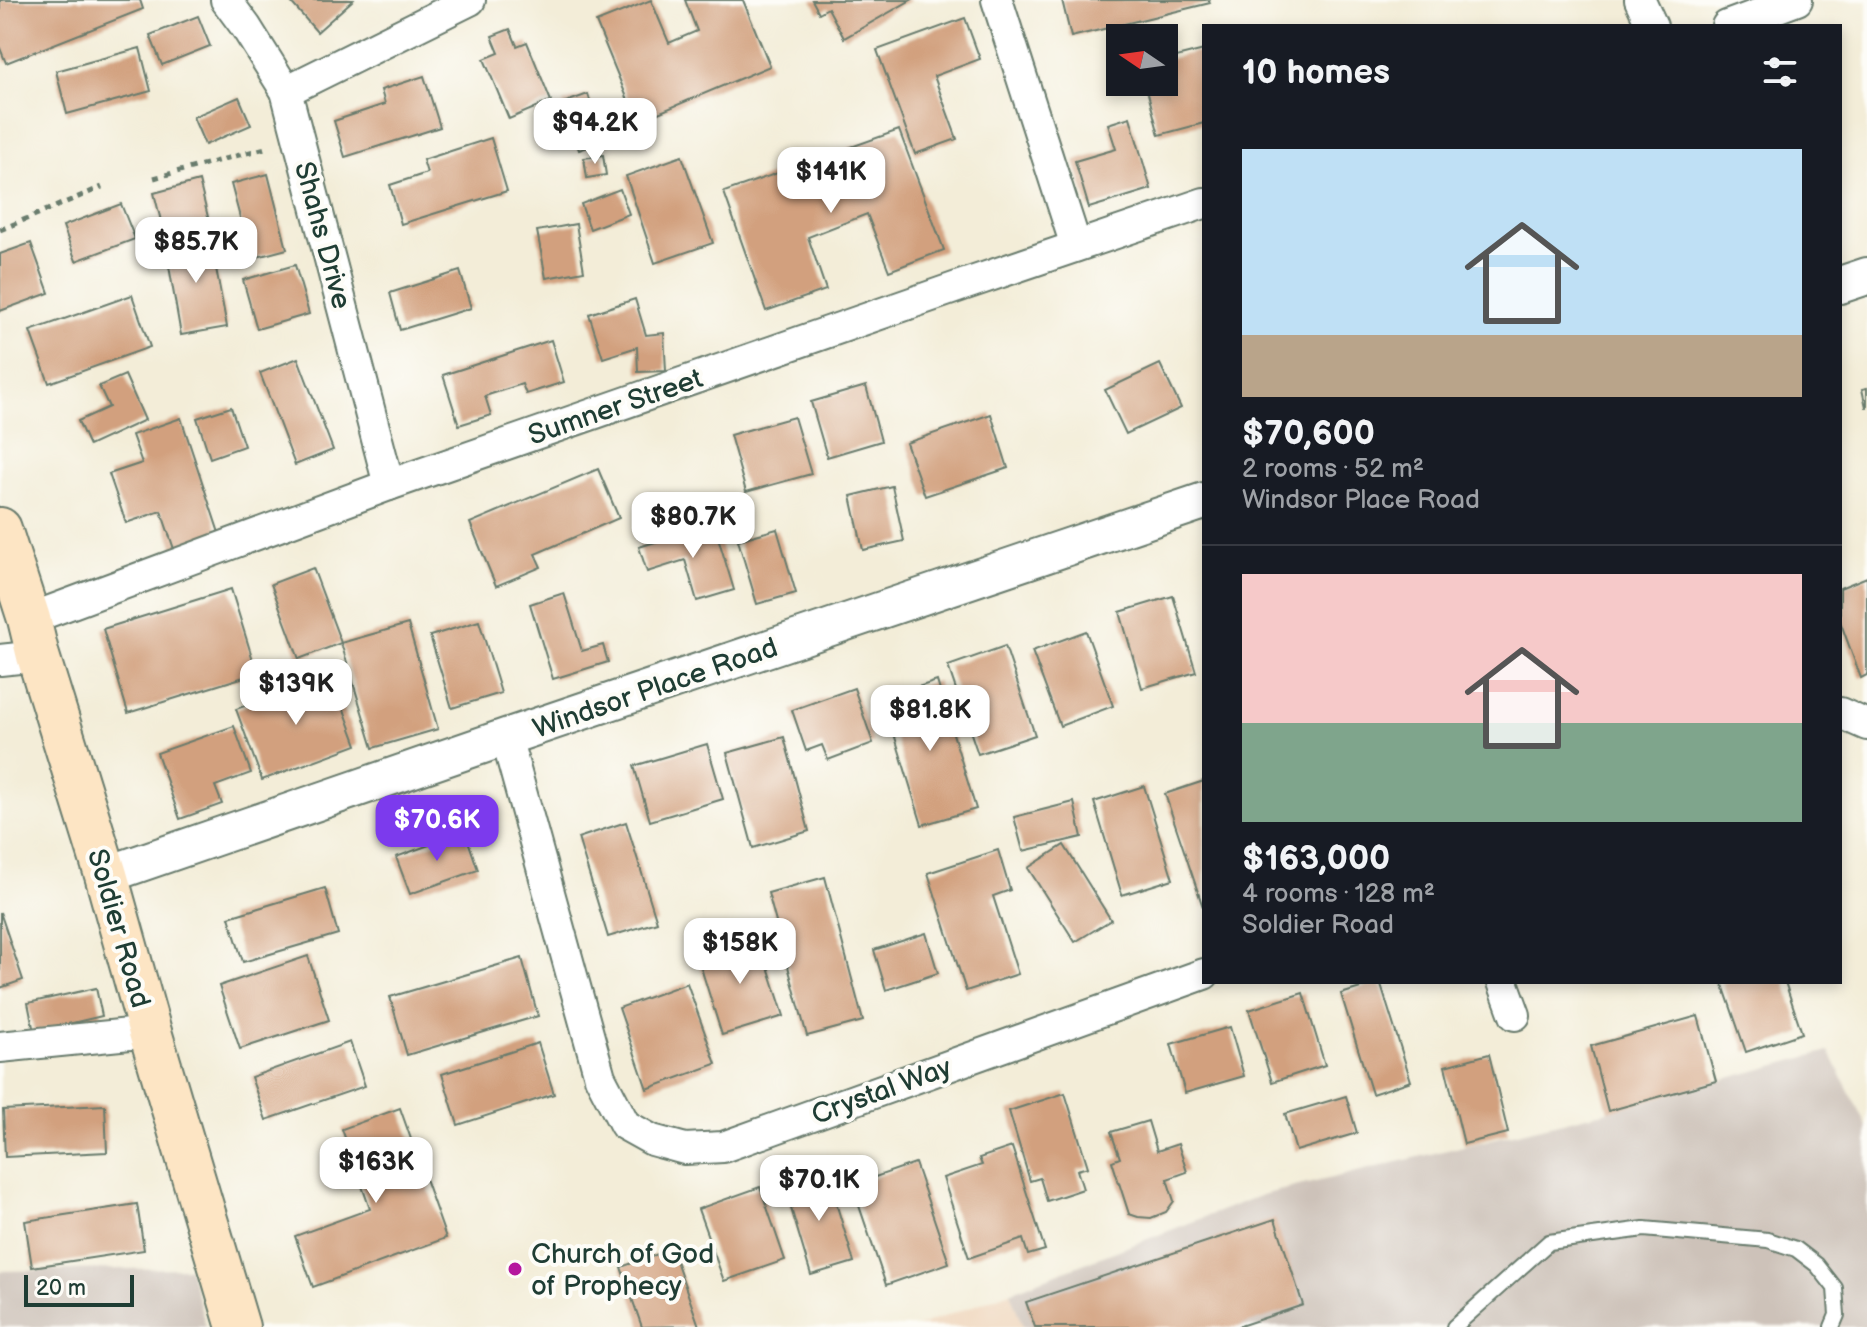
<!DOCTYPE html>
<html lang="en">
<head>
<meta charset="utf-8">
<style>
  :root { --surface:#171b24; --page:#242831; --text:#f1f3f6; --muted:#9ea1a6; --line:#363941; --accent:#7c3aed }
  body { margin:0; font-family:"Balsamiq Sans",sans-serif; background:var(--page); color:var(--text); height:100vh; display:flex; flex-direction:column; font-size:30px; white-space:nowrap }
  * { box-sizing:border-box; margin:0 }
  p { font-size:26px; color:var(--muted) }
  .icon { flex:none; width:44px; height:44px; fill:none; stroke:currentColor; stroke-width:2; stroke-linecap:round; stroke-linejoin:round }
  .map { position:relative; flex:1; overflow:hidden }
  .panel { position:absolute; left:1202px; top:24px; width:640px; height:960px; display:flex; flex-direction:column; background:var(--surface); border-radius:0px; box-shadow:0 4px 12px #0003 }
  .panel>* { flex:none }
  .needle { width:52px; rotate:283deg }
  .fabs { position:absolute; left:1106px; top:24px; display:grid; gap:16px }
  .fabs a { display:grid; place-items:center; width:72px; height:72px; border-radius:0px; background:var(--surface); box-shadow:0 4px 12px #0003; font-size:40px }
  .scale { position:absolute; left:24px; bottom:20px; width:110px; box-sizing:border-box; padding-left:8px; border:4px solid #1f3d34; border-top:0; font-size:22px; line-height:28px; white-space:nowrap; color:#1f3d34; -webkit-text-stroke:6px #fdfcf7; paint-order:stroke }
  .price { position:absolute; translate:-50% -68px; padding:0 18px; border-radius:16px; background:#fff; color:#222; font-size:26px; line-height:52px; filter:drop-shadow(0 2px 4px #0008) }
  .price::after { content:''; position:absolute; left:50%; top:48px; width:24px; height:18px; margin-left:-12px; background:inherit; clip-path:polygon(0 0,100% 0,50% 100%) }
  .price.on { background:var(--accent); color:#fff }
  ul { padding:0; list-style:none }
  li { display:grid; align-content:center; gap:16px; height:424px; padding:0 40px }
  li+li { border-top:2px solid var(--line) }
  li span { display:grid; place-items:center; height:248px; border-radius:0px; color:#555 }
  li>.icon { margin-inline-start:auto }
  span .icon { width:144px; height:144px; fill:#fffc; stroke-width:1 }
  li b { font-size:34px }
  h2 { display:flex; justify-content:space-between; align-items:center; height:96px; padding:0 40px; font-size:34px }
  .map>svg:first-child { display:block }
</style>
</head>
<body>
<div class="map">
<svg width="1867" height="1327" viewBox="0 0 1867 1327">
  <rect width="100%" height="100%" fill="#fdfcf7"/>
  <filter id="ink" filterUnits="userSpaceOnUse"><feTurbulence type="fractalNoise" baseFrequency=".0125" numOctaves="2"/><feDisplacementMap in="SourceGraphic" scale="16" xChannelSelector="R" yChannelSelector="G"/><feConvolveMatrix kernelMatrix="1 2 1 2 8 2 1 2 1" color-interpolation-filters="sRGB"/></filter>
  <filter id="wash" filterUnits="userSpaceOnUse"><feTurbulence type="fractalNoise" baseFrequency=".006" numOctaves="4" result="noise"/><feDisplacementMap in="SourceGraphic" scale="32" xChannelSelector="R" yChannelSelector="G"/><feGaussianBlur stdDeviation="1.8" result="paint"/><feColorMatrix in="noise" values="0 0 0 0 0 0 0 0 0 0 0 0 0 0 0 0 0 1.4 0 .05"/><feComposite in="paint" operator="in"/></filter>
  <g filter="url(#wash)">
    <rect width="100%" height="100%" fill="#f3edd8"/>
    <path fill="#efd6bc" d="M1010 1292 1023 1327H917Z"/>
    <g fill="#cdc2b9">
      <path d="M1829 1051 1867 1127V1327H1023L1010 1292 1262 1195 1608 1111Z"/>
      <path d="M189 1268 206 1327H0V1271Z"/>
    </g>
    <g id="blocks">
      <g fill="#d2a07e">
        <path d="M0 0H140L143 9 6 63 0 48Z"/>
        <path d="M289 0H353L317 32Z"/>
        <path d="M651 0 669 43 697 31 685 0H743L770 66 637 122 596 22Z"/>
        <path d="M812 0H911L844 38 828 8 819 13Z"/>
        <path d="M1062 0H1209L1210 3 1071 37Z"/>
        <path d="M198 16 210 46 162 65 150 35Z"/>
        <path d="M965 18 980 59 934 76 957 139 915 154 877 50Z"/>
        <path d="M510 29 517 46 527 42 551 101 509 119 484 59 499 53 492 36Z"/>
        <path d="M140 48 151 91 67 114 56 71Z"/>
        <path d="M1204 50V123L1159 135 1145 82H1164V60Z"/>
        <path d="M424 76 440 127 345 157 334 121 385 104 381 90Z"/>
        <path d="M588 94 603 142 579 150 563 103Z"/>
        <path d="M239 97 251 125 205 145 193 117Z"/>
        <path d="M1130 117 1151 189 1089 208 1075 161 1116 149 1108 124Z"/>
        <path d="M899 130 944 250 889 271 867 214 808 237 826 290 766 311 724 192Z"/>
        <path d="M491 138 507 191 401 224 390 185 427 173 423 160Z"/>
        <path d="M603 155 606 175 587 178 584 158Z"/>
        <path d="M682 156 713 243 655 263 626 176Z"/>
        <path d="M268 174 287 249 227 265 221 243 245 236 231 184Z"/>
        <path d="M199 181 209 221 164 233 154 193Z"/>
        <path d="M620 189 629 214 590 229 581 204Z"/>
        <path d="M121 204 135 239 76 261 63 226Z"/>
        <path d="M576 224 584 271 546 278 537 231Z"/>
        <path d="M210 236 227 327 181 335 165 243Z"/>
        <path d="M31 243 49 293 0 311V254Z"/>
        <path d="M295 265 309 314 257 329 243 280Z"/>
        <path d="M460 271 471 308 400 330 390 293Z"/>
        <path d="M132 295 150 347 49 383 30 331Z"/>
        <path d="M635 299 646 335 664 333 666 371 638 372 637 347 603 358 589 314Z"/>
        <path d="M551 340 564 382 526 394 522 384 485 396 491 415 459 425 443 375Z"/>
        <path d="M298 358 333 450 295 465 260 373Z"/>
        <path d="M1160 364 1181 408 1126 434 1105 390Z"/>
        <path d="M125 375 145 420 89 446 78 421 109 407 99 386Z"/>
        <path d="M866 386 881 441 827 457 811 402Z"/>
        <path d="M1867 388V407H1866L1862 389Z"/>
        <path d="M231 407 244 446 210 458 197 418Z"/>
        <path d="M991 414 1008 468 925 496 906 443Z"/>
        <path d="M794 417 811 474 746 492 730 435Z"/>
        <path d="M181 418 219 533 174 549 161 511 126 523 109 474 142 463 132 435Z"/>
        <path d="M598 469 619 518 535 554 541 567 496 586 470 523Z"/>
        <path d="M892 486 904 541 863 550 851 496Z"/>
        <path d="M714 524 734 590 697 601 685 560 647 572 639 547Z"/>
        <path d="M777 529 796 593 757 604 738 540Z"/>
        <path d="M313 568 341 643 299 659 271 584Z"/>
        <path d="M1867 577V675L1861 678 1840 621V588Z"/>
        <path d="M231 589 257 673 128 713 103 629Z"/>
        <path d="M564 593 582 651 603 645 608 662 553 679 530 604Z"/>
        <path d="M1173 596 1196 672 1142 688 1120 612Z"/>
        <path d="M479 621 501 693 452 708 430 636Z"/>
        <path d="M408 624 438 729 373 748 341 643Z"/>
        <path d="M1086 631 1113 706 1060 726 1032 651Z"/>
        <path d="M1005 646 1035 735 978 754 948 666Z"/>
        <path d="M331 674 357 745 262 780 236 709Z"/>
        <path d="M937 681 976 809 922 825 883 698Z"/>
        <path d="M854 688 873 743 828 760 822 745 806 751 792 710Z"/>
        <path d="M234 726 251 773 215 786 222 804 180 819 157 753Z"/>
        <path d="M784 737 809 831 753 848 727 753Z"/>
        <path d="M707 744 723 799 650 821 634 766Z"/>
        <path d="M1204 781V907H1203L1165 794Z"/>
        <path d="M1144 786 1173 879 1122 895 1094 802Z"/>
        <path d="M1074 802 1082 837 1023 851 1014 817Z"/>
        <path d="M626 822 657 922 608 937 578 838Z"/>
        <path d="M465 832 478 870 410 894 396 857Z"/>
        <path d="M1064 845 1111 920 1075 942 1028 868Z"/>
        <path d="M998 850 1010 890 993 896 1018 974 966 991 928 873Z"/>
        <path d="M825 877 863 1021 807 1036 768 893Z"/>
        <path d="M325 888 338 934 243 962 229 917Z"/>
        <path d="M0 912 23 980 0 988Z"/>
        <path d="M926 933 938 973 886 990 874 950Z"/>
        <path d="M758 936 784 1016 722 1035 697 955Z"/>
        <path d="M308 956 329 1020 240 1049 219 986Z"/>
        <path d="M522 958 538 1016 407 1055 390 997Z"/>
        <path d="M1380 982 1411 1081 1372 1094 1341 994Z"/>
        <path d="M1722 982H1785L1802 1033 1746 1052Z"/>
        <path d="M687 983 716 1064 647 1089 619 1008Z"/>
        <path d="M96 988 102 1016 34 1032 28 1003Z"/>
        <path d="M1303 993 1325 1065 1272 1082 1249 1010Z"/>
        <path d="M1698 1016 1716 1081 1608 1111 1591 1046Z"/>
        <path d="M1230 1027 1244 1076 1185 1093 1171 1044Z"/>
        <path d="M350 1042 365 1086 266 1120 251 1077Z"/>
        <path d="M538 1043 554 1094 458 1125 442 1074Z"/>
        <path d="M1489 1054 1508 1133 1464 1144 1445 1066Z"/>
        <path d="M1065 1093 1088 1167 1077 1170 1083 1189 1047 1201 1040 1178 1030 1181 1009 1111Z"/>
        <path d="M1346 1096 1357 1133 1296 1151 1285 1114Z"/>
        <path d="M105 1105 107 1152 5 1157 3 1110Z"/>
        <path d="M400 1108 446 1238 313 1287 295 1236 370 1209 342 1129Z"/>
        <path d="M1148 1121 1157 1151 1178 1144 1187 1172 1167 1179 1174 1201 1166 1212 1151 1218 1138 1217 1129 1214 1112 1161 1120 1158 1111 1132Z"/>
        <path d="M1012 1147 1045 1250 1028 1255 1023 1239 969 1258 943 1178 982 1165 979 1158Z"/>
        <path d="M915 1163 949 1263 886 1285 852 1185Z"/>
        <path d="M826 1170 854 1262 811 1275 784 1185Z"/>
        <path d="M760 1187 785 1260 724 1281 698 1209Z"/>
        <path d="M137 1204 144 1250 32 1267 25 1221Z"/>
        <path d="M1275 1219 1303 1305 1237 1327H1035L1026 1302Z"/>
        <path d="M672 1249 699 1326 642 1327 621 1267Z"/>
      </g>
    </g>
  </g>
  <g filter="url(#ink)">
    <use href="#blocks" fill-opacity="0" stroke="#697b6d" stroke-width="2"/>
    <g fill="none" stroke-linecap="round" stroke-linejoin="round">
      <g stroke="#697b6d" stroke-width="18">
        <path id="service" d="M1454 1327 1549 1242 1644 1229 1768 1240 1796 1249 1817 1265 1835 1288 1837 1315 1832 1327"/>
      </g>
      <g stroke="#697b6d" stroke-width="34">
        <g id="minor">
          <path d="M226 0 246 27 286 91 389 485"/>
          <path d="M997 0 1076 246"/>
          <path d="M1640 0 1652 26"/>
          <path d="M1727 26 1797 0"/>
          <path d="M286 91 470 0"/>
          <path d="M29 619 389 485 963 285 1204 203"/>
          <path d="M0 660 38 656"/>
          <path d="M1840 713 1867 725"/>
          <path d="M506 737 600 1077 625 1125 652 1140 685 1149 723 1147 1204 974"/>
          <path d="M1503 982 1515 1015"/>
          <path d="M0 1047 150 1032"/>
        </g>
      </g>
      <g stroke="#697b6d" stroke-width="40">
        <g id="tertiary">
          <path d="M1840 285 1867 276"/>
          <path d="M106 875 506 737 1204 501"/>
        </g>
      </g>
      <g stroke="#697b6d" stroke-width="46">
        <path id="secondary" d="M0 529 29 619 38 656 106 875 150 1032 238 1327"/>
      </g>
      <g stroke="#697b6d" stroke-width="5" stroke-dasharray="6 6" stroke-linecap="butt">
        <path d="M154 178 269 147"/>
        <path d="M0 230 102 187"/>
      </g>
      <use href="#service" stroke="#fff" stroke-width="14"/>
      <use href="#minor" stroke="#fff" stroke-width="30"/>
      <use href="#tertiary" stroke="#fff" stroke-width="36"/>
      <use href="#secondary" stroke="#fde5c4" stroke-width="42"/>
    </g>
  </g>
  <circle fill="#b5179e" stroke="#fdfcf7" stroke-width="3" cx="515" cy="1269" r="8"/>
  <g text-anchor="middle" stroke-width="8" stroke-linejoin="round" paint-order="stroke">
    <g font-size="28" fill="#1f3d34" stroke="#fdfcf7">
      <text transform="translate(324 235) rotate(75)" y="10">Shahs Drive</text>
      <text transform="translate(615 406) rotate(-19)" y="10">Sumner Street</text>
      <text transform="translate(655 687) rotate(-19)" y="10">Windsor Place Road</text>
      <text transform="translate(120 928) rotate(74)" y="10">Soldier Road</text>
      <text transform="translate(881 1090) rotate(-20)" y="10">Crystal Way</text>
    </g>
    <g font-size="28" fill="#1f3d34" stroke="#fdfcf7" text-anchor="start">
      <text x="531" y="1263">Church of God<tspan x="531" dy="32">of Prophecy</tspan></text>
    </g>
  </g>
</svg>
<div class="fabs">
<a><svg class="needle" viewBox="-14 -14 28 28"><path d="M0-13l5 13h-10z" fill="#e53935"/><path d="M0 13l5-13h-10z" fill="#9ea1a6"/></svg></a>
</div>
<div class="scale">20 m</div>
<b class="price" style="left:595px;top:166px">$94.2K</b>
<b class="price" style="left:831px;top:215px">$141K</b>
<b class="price" style="left:196px;top:285px">$85.7K</b>
<b class="price" style="left:693px;top:560px">$80.7K</b>
<b class="price" style="left:296px;top:727px">$139K</b>
<b class="price" style="left:930px;top:753px">$81.8K</b>
<b class="price on" style="left:437px;top:863px">$70.6K</b>
<b class="price" style="left:740px;top:986px">$158K</b>
<b class="price" style="left:376px;top:1205px">$163K</b>
<b class="price" style="left:819px;top:1223px">$70.1K</b>
<section class="panel">
<h2>10 homes<svg class="icon" aria-label="filters" viewBox="0 0 24 24"><path d="M4 7h16M4 17h16"/><circle cx="9" cy="7" r="2"/><circle cx="15" cy="17" r="2"/></svg></h2>
<ul>
<li><span style="background:linear-gradient(#bfe0f5 75%,#b9a48a 0)"><svg class="icon" aria-label="home" viewBox="0 0 24 24"><path d="M3 11l9-7 9 7M6 9v11h12V9"/></svg></span><div><b>$70,600</b><p>2 rooms · 52 m²</p><p>Windsor Place Road</p></div></li>
<li><span style="background:linear-gradient(#f6c9c9 60%,#7fa58c 0)"><svg class="icon" aria-label="home" viewBox="0 0 24 24"><path d="M3 11l9-7 9 7M6 9v11h12V9"/></svg></span><div><b>$163,000</b><p>4 rooms · 128 m²</p><p>Soldier Road</p></div></li>
</ul>
</section>
</div>
</body>
</html>
